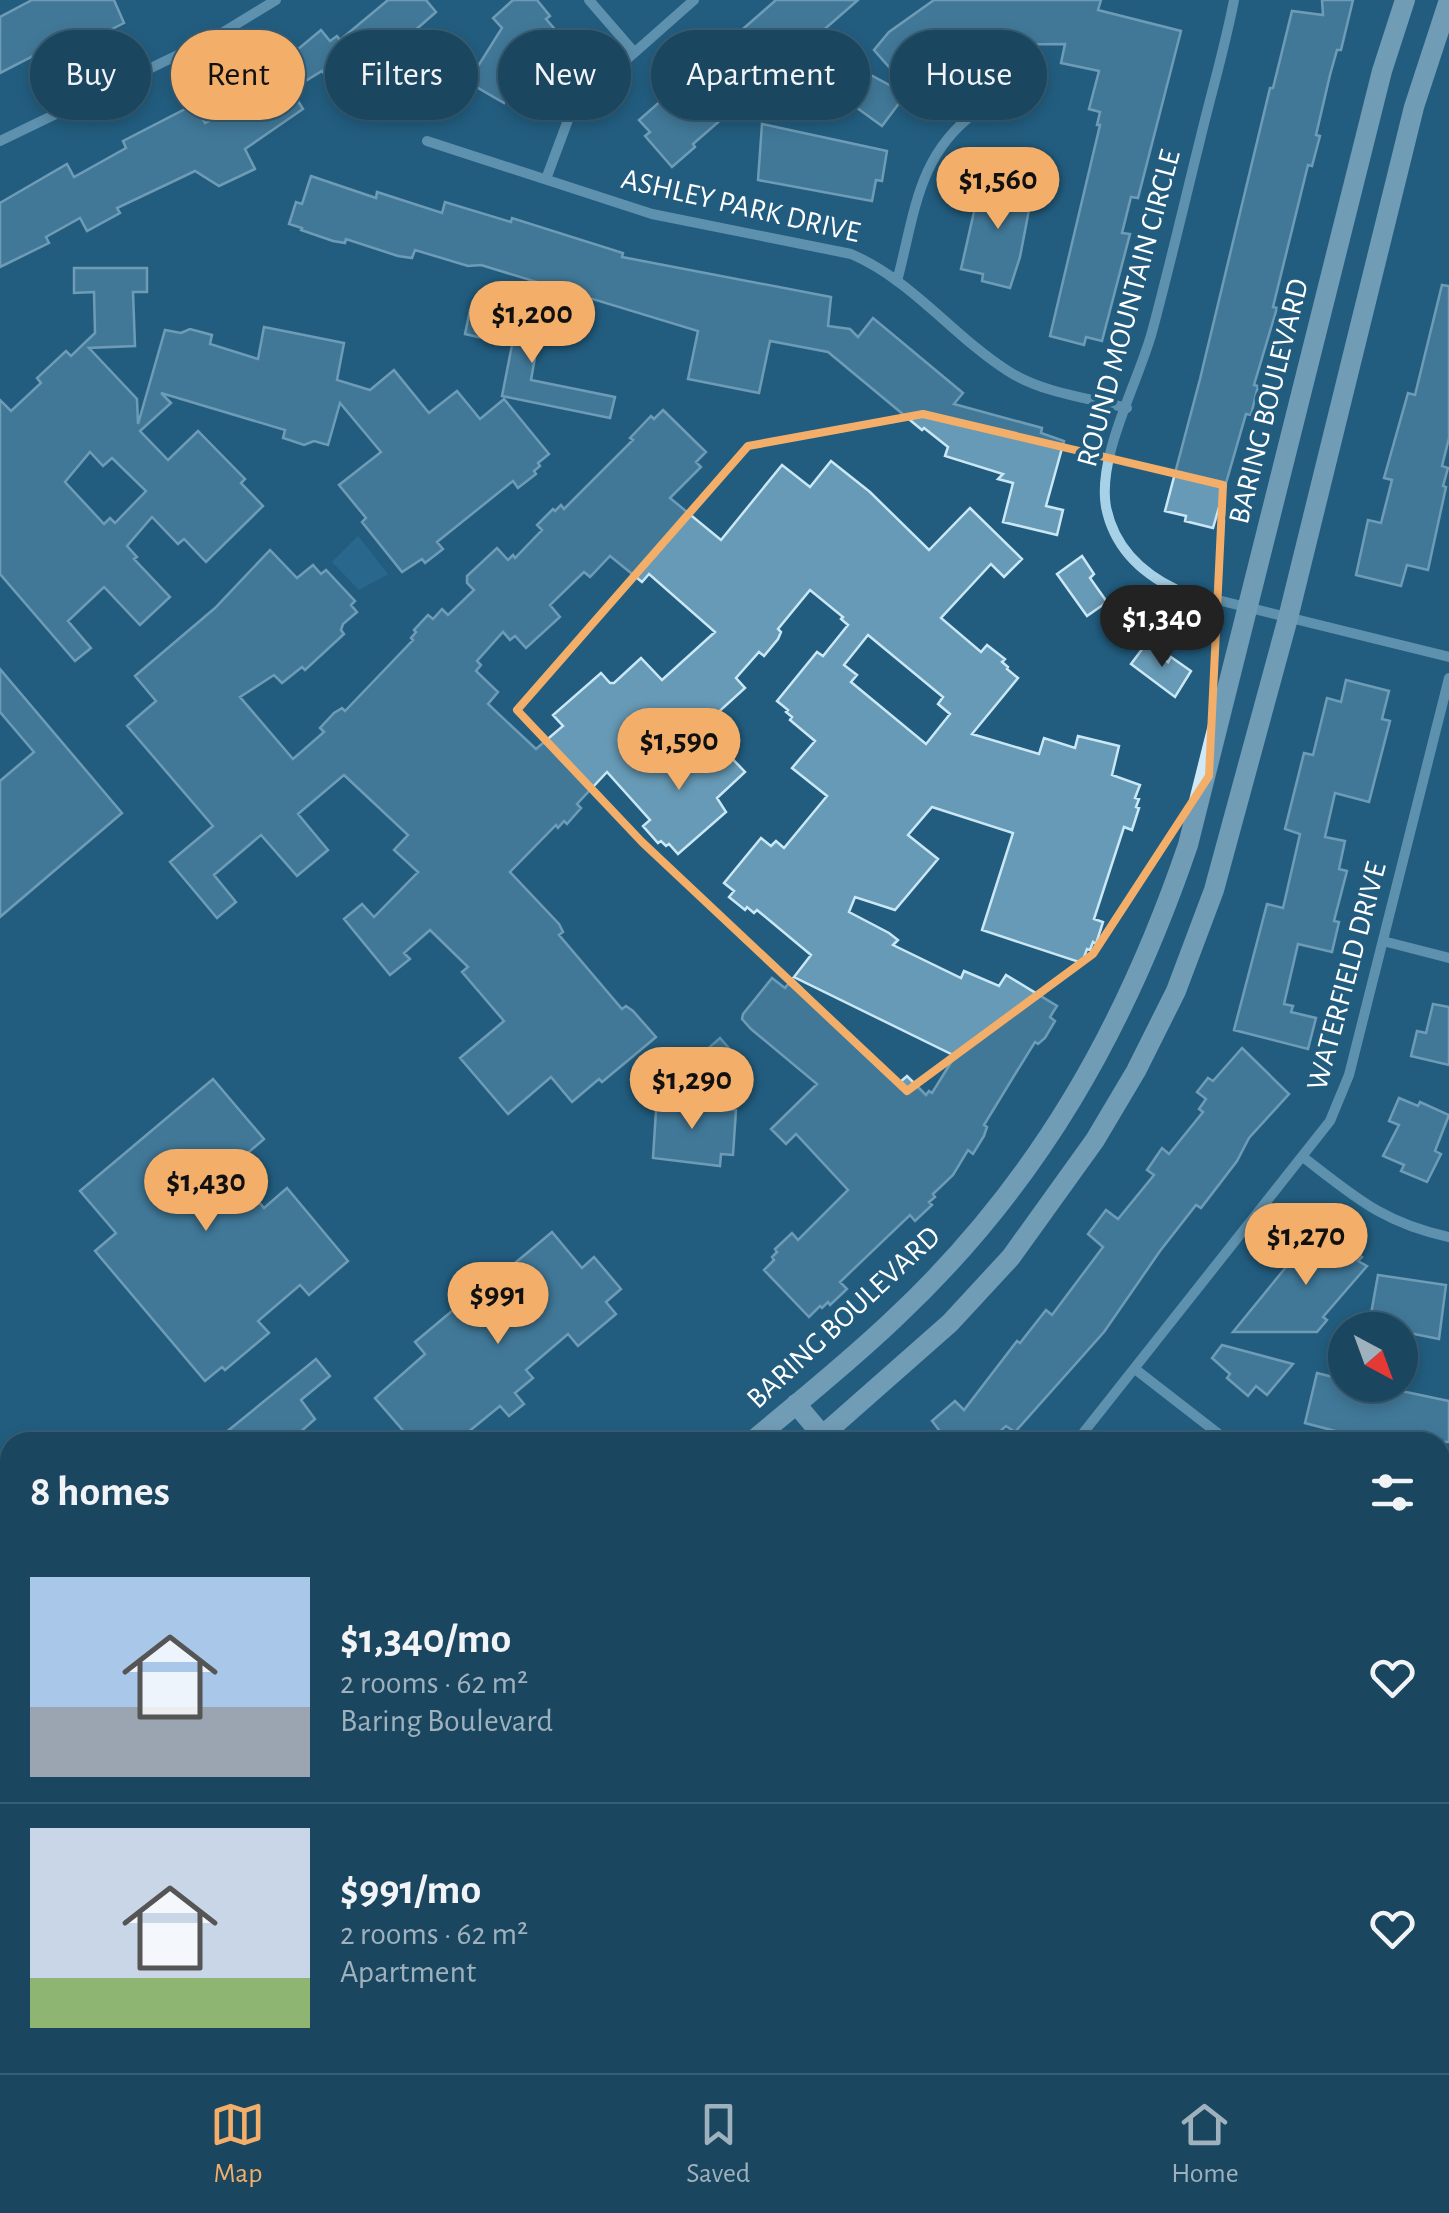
<!DOCTYPE html>
<html lang="en">
<head>
<meta charset="utf-8">
<style>
  :root { --surface:#1a465f; --page:#275068; --text:#f1f3f6; --muted:#9fb1bd; --line:#385e74; --accent:#f3af69 }
  body { margin:0; font-family:"Alegreya Sans",sans-serif; background:var(--page); color:var(--text); height:100vh; display:flex; flex-direction:column; font-size:38px; white-space:nowrap }
  * { box-sizing:border-box; margin:0 }
  p { font-size:32px; color:var(--muted) }
  .icon { flex:none; width:55px; height:55px; fill:none; stroke:currentColor; stroke-width:2; stroke-linecap:round; stroke-linejoin:round }
  .map { position:relative; flex:1; overflow:hidden }
  .drawer { position:absolute; left:0px; top:1432px; width:1450px; height:642px; display:flex; flex-direction:column; background:var(--surface); border-radius:30px 30px 0 0; box-shadow:0 5px 15px #0003,0 0 0 2px var(--line) }
  .drawer>* { flex:none }
  .guide { position:absolute; left:30px; top:30px; width:1390px; height:90px; display:flex; gap:20px }
  .needle { width:65px; rotate:139deg }
  .controls { position:absolute; left:1328px; top:1312px; display:grid; gap:20px }
  .controls a { display:grid; place-items:center; width:90px; height:90px; border-radius:50%; background:var(--surface); box-shadow:0 5px 15px #0003,0 0 0 2px var(--line); font-size:50px }
  .price { position:absolute; translate:-50% -85px; padding:0 22px; border-radius:35px; background:var(--accent); color:#111; font-size:32px; line-height:65px; filter:drop-shadow(0 2px 5px #0008) }
  .price::after { content:''; position:absolute; left:50%; top:60px; width:30px; height:22px; margin-left:-15px; background:inherit; clip-path:polygon(0 0,100% 0,50% 100%) }
  .price.current { background:#222; color:#fff }
  ul { padding:0; list-style:none }
  li { display:flex; align-items:center; gap:30px; height:250px; padding:0 30px }
  li+li { border-top:2px solid var(--line) }
  li span { display:grid; place-items:center; flex:none; width:280px; height:200px; border-radius:0px; color:#555 }
  li>.icon { margin-inline-start:auto }
  span .icon { width:120px; height:120px; fill:#fffc; stroke-width:1 }
  li b { font-size:42px }
  h2 { display:flex; justify-content:space-between; align-items:center; height:120px; padding:0 30px; font-size:42px }
  .pill { padding:0 35px; border-radius:45px; background:var(--surface); box-shadow:0 5px 15px #0003,0 0 0 2px var(--line); font-size:35px; line-height:90px }
  .pill.current { background:var(--accent); color:#111 }
  .tabs { display:flex; justify-content:space-around; align-items:center; height:140px; border-top:2px solid var(--line); background:var(--surface); font-size:28px; color:var(--muted) }
  .tabs a { display:grid; justify-items:center; gap:5px }
  .tabs .current { color:var(--accent) }
  .map>svg:first-child { display:block }
</style>
</head>
<body>
<div class="map">
<svg width="1449" height="2073" viewBox="0 0 1449 2073">
  <rect width="100%" height="100%" fill="#225d7f"/>
  <g fill="#32779b">
    <path d="M358 536 388 574 359 590 332 562Z"/>
    <path d="M0 1641 10 1656V1752L0 1740Z"/>
  </g>
  <path fill="#5e88a0" stroke="#9bcee8" stroke-width="2.5" d="M720 1038 735 1055 701 1083 687 1067Z"/>
  <g fill="#679ab6" stroke="#cae7f5" stroke-width="2.5" fill-rule="evenodd">
    <path d="M32 0H114L124 23 58 56 56 52 48 56 45 50 0 73V17Z"/>
    <path d="M388 0H426L436 12 404 40 386 59 387 61 359 84 362 88 346 100 322 71 291 90 303 109 245 149 255 169 219 186 195 171 117 208 120 213 87 231 80 218 46 237 49 243 0 267V203L67 164 74 177 126 148 123 141 195 104 205 123 241 104 239 100 261 87 256 78 285 60 321 30 330 41 337 36 340 40Z"/>
    <path d="M513 0H537L550 16 546 19 566 42 523 79 534 86 520 108 506 100 504 103 468 82 502 28 493 18Z"/>
    <path d="M776 0H858L693 144 695 147 672 167 645 136 650 132 639 120Z"/>
    <path d="M934 0H1101L1098 10 1181 31 1138 198 1131 197 1122 233 1130 234 1102 341 1086 337 1084 345 1050 336 1100 125H1097L1100 112 1089 109 1099 71 1061 63 1065 44 968 45 930 68 909 90 874 50 889 32Z"/>
    <path d="M1322 0H1353L1341 50H1337L1330 75 1316 135 1320 136 1312 166 1308 165 1273 307 1277 308 1254 385 1258 386 1251 415 1246 414 1213 528 1185 521 1186 516 1165 511 1200 379 1270 88H1273L1292 11 1323 15Z"/>
    <path d="M854 66 906 94 882 126 835 92Z"/>
    <path d="M762 124 887 151 882 181 876 180 872 201 758 180Z"/>
    <path d="M311 176 376 198 377 192 442 213 445 202 511 222 512 218 623 253 622 257 831 297 828 326 850 329 858 337 873 318 963 393 954 404 1042 428 1041 433 1064 441 1046 506 1063 510 1057 535 1003 522 1013 483 998 479 1003 474 945 456 948 447 924 428 922 430 828 352 770 341 759 393 688 379 698 331 481 265 468 266 415 250 412 258 398 256 346 239 345 243 333 241 301 230 302 228 289 224 296 202 302 204Z"/>
    <path d="M981 181 1003 187 1004 181 1033 189 1020 257 1010 288 982 281 983 274 961 269Z"/>
    <path d="M74 268H147V292H133L135 346 89 348 137 399 138 424 165 330 181 333 190 329 212 335 210 344 258 359 264 327 344 343 337 380 370 390 394 370 429 413 457 391 480 419 504 399 549 454 538 463 540 466 534 471 536 474 518 488 513 481 437 542 443 549 425 563 422 559 402 572 362 522 366 518 339 485 381 452 340 403 328 445 314 441 304 445 283 438 285 430 161 393 171 403 140 431 168 460 198 431 245 479 241 483 263 506 206 562 184 539 178 544 152 517 127 546 137 557 134 559 170 597 140 625 104 587 68 621 91 648 75 661 0 574V400L11 411 41 383 37 378 66 351 71 356 95 333 94 292 74 293ZM90 452 103 466 112 458 146 491 115 523 110 518 104 524 65 482Z"/>
    <path d="M1442 285 1449 286V438L1442 466 1448 468 1443 486 1446 487 1428 570 1407 565 1401 586 1356 575 1368 520 1381 523 1392 480 1384 478 1408 393 1415 395Z"/>
    <path d="M470 310 541 324 531 380 615 397 610 418 502 396 512 345 465 334Z"/>
    <path d="M663 410 706 452 696 462 701 467 670 498 721 540 782 465 810 487 831 461 870 492 929 550 970 508 1022 559 1004 577 991 564 941 618 981 652 987 645 1005 659 1002 662 1008 667 1007 669 1018 678 972 734 1039 754 1044 738 1075 748 1078 736 1119 746 1112 775 1140 785 1135 798 1139 799 1136 807 1139 808 1132 830 1124 827 1094 919 1103 922 1096 944 1093 942 1090 950 1087 949 1082 963 982 930 1013 833 932 807 908 835 938 859 895 910 855 897 849 912 889 933 898 940 893 945 961 978 964 971 999 986 1006 975 1057 1006 1050 1017 1055 1021 1045 1038 1038 1044 1035 1042 1017 1071 984 1125 987 1127 984 1136 973 1154 968 1150 953 1175 933 1194 935 1197 929 1202 932 1205 915 1221 910 1215 840 1282 847 1289 830 1305 828 1302 822 1308 820 1306 809 1317 764 1270 774 1260 772 1257 777 1252 775 1249 792 1233 798 1240 848 1190 796 1134 786 1144 771 1129 817 1084 751 1029 742 1019 743 1014 772 978 785 988 792 979 898 1084 907 1076 926 1095 929 1091 932 1093 955 1056 794 977 811 955 757 910 754 913 747 907 745 910 729 897 734 891 724 883 761 838 771 846 776 841 784 848 827 796 792 768 815 741 790 720 792 717 786 712 788 710 777 701 817 652 823 656 848 625 841 619 843 617 810 590 778 629 781 632 778 639 764 656 759 652 736 678 745 688 702 727 745 772 717 798 726 812 678 854 669 844 666 846 661 841 658 843 643 826 650 820 607 772 577 804 581 808 567 824 564 821 558 828 556 825 510 872 559 924 563 932 559 935 622 1009 626 1006 633 1011 656 1037 602 1082 599 1079 572 1102 551 1077 508 1114 460 1058 504 1021 462 972 468 967 430 930 404 953 410 959 390 975 344 919 362 904 374 917 418 872 394 850 408 835 344 775 298 814 328 850 297 876 261 835 214 875 236 902 217 918 170 862 213 826 127 726 156 701 135 676 215 608 270 550 297 578 313 565 321 574 326 570 355 601 351 605 357 612 343 624 341 630 344 634 305 670 302 667 282 683 274 675 240 697 293 759 324 732 320 728 334 713 342 708 345 711 413 640 411 638 416 632 414 630 428 615 433 619 442 609 448 615 474 590 467 583V576L497 548 508 560 513 555 515 558 542 530 537 525 553 509 555 511 561 505 564 509 633 440 630 438 651 416 654 419ZM610 556 642 582 649 574 715 632 662 680 641 658 614 683H610L601 673 553 715 563 726 536 749 488 704 498 692 476 671 481 665 477 661 503 632 510 640 515 636 526 648 560 617 550 605 584 572 590 577ZM868 635 943 697 938 704 950 714 926 744 851 682 857 675 844 665Z"/>
    <path d="M1082 556 1094 574 1090 578 1107 602 1087 616 1057 574Z"/>
    <path d="M1146 644 1168 662 1171 657 1191 671 1175 697 1131 664Z"/>
    <path d="M0 669 122 813 0 917V781L34 752 0 712Z"/>
    <path d="M1346 680 1389 691 1382 719 1390 721 1369 802 1335 793 1325 837 1345 841 1339 869 1347 871 1334 921 1339 922 1332 952 1298 944 1284 1004 1293 1006 1291 1012 1316 1018 1308 1049 1234 1030 1267 904 1283 908 1300 834 1285 829 1304 753 1313 755 1327 698 1341 702Z"/>
    <path d="M1433 1004 1449 1007V1065L1411 1056 1417 1031 1426 1033Z"/>
    <path d="M1242 1048 1289 1094 1249 1138 1237 1161 1201 1208 1196 1205 1160 1251 1104 1332 1015 1432 1006 1426 988 1442H924L939 1430 932 1421 955 1401 964 1410 1017 1341 1020 1343 1046 1310 1052 1315 1103 1247 1088 1234 1106 1210 1118 1219 1154 1175 1147 1170 1162 1148 1169 1154 1203 1112 1199 1109 1206 1099 1197 1092 1208 1078 1213 1081Z"/>
    <path d="M213 1079 264 1139 230 1168 264 1208 287 1188 348 1261 309 1295 300 1285 258 1321 269 1333 225 1370 222 1367 205 1381 95 1251 116 1233 80 1191Z"/>
    <path d="M657 1095 704 1101 703 1109 736 1110 733 1155 721 1154 720 1166 653 1158Z"/>
    <path d="M1399 1098 1418 1106 1420 1102 1449 1115 1435 1151 1441 1154 1427 1182 1401 1171 1404 1165 1383 1156 1399 1125 1389 1121Z"/>
    <path d="M1317 1229 1339 1239 1362 1257 1358 1261 1367 1266 1323 1317 1327 1320 1317 1332H1233Z"/>
    <path d="M552 1232 582 1268 594 1257 621 1289 606 1302 616 1314 578 1346 568 1334 526 1370 533 1378 515 1393 524 1404 509 1416 500 1406 467 1433 475 1442H413L375 1398 425 1354 415 1342 465 1300 476 1314 481 1309 492 1322 527 1292 508 1269Z"/>
    <path d="M1378 1275 1446 1285 1439 1339 1369 1325Z"/>
    <path d="M1222 1345 1293 1364 1267 1395 1256 1386 1248 1396 1227 1378 1230 1374 1212 1358Z"/>
    <path d="M316 1359 330 1376 301 1400 315 1419 289 1442H214Z"/>
    <path d="M1317 1373 1345 1380V1385H1388L1387 1388 1449 1401V1442H1377L1305 1423Z"/>
  </g>
  <g fill="none" stroke-linecap="round" stroke-linejoin="round">
    <g stroke="#a7d1e7" stroke-width="10">
      <path d="M589 0 634 52"/>
      <path d="M1234 0C1225 47 1211 94 1200 140 1184 204 1169 269 1152 332 1138 383 1097 456 1106 507 1114 547 1141 573 1177 590L1449 657"/>
      <path d="M0 141 217 36 276 0"/>
      <path d="M427 141 652 214 851 254C912 280 953 336 1008 371 1042 393 1089 398 1127 408"/>
      <path d="M546 179 568 120 582 99 694 0"/>
      <path d="M897 281C915 214 917 155 976 112L1009 115"/>
      <path d="M1383 941 1449 958"/>
      <path d="M1303 1157C1355 1197 1383 1223 1449 1237"/>
      <path d="M1135 1369 1229 1442"/>
      <path d="M1076 1442 1330 1121 1349 1075 1449 678"/>
      <path d="M1440 1512 1449 1514"/>
      <path d="M1440 1813 1449 1818"/>
      <path d="M1011 2065 1017 2073"/>
      <path d="M828 2073 837 2065"/>
    </g>
    <g stroke="#d1e8f6" stroke-width="20">
      <path d="M796 1404 828 1442"/>
      <path d="M751 1442C799 1402 849 1362 895 1318 1038 1184 1125 1029 1188 845L1382 71 1405 0"/>
      <path d="M815 1442 950 1323 1011 1257 1095 1140 1136 1071 1176 991 1214 890 1288 618 1414 107 1449 0"/>
      <path d="M0 1533 10 1544"/>
      <path d="M0 1601 10 1612"/>
      <path d="M0 1973 10 1974"/>
      <path d="M1440 2015 1449 2020"/>
      <path d="M0 2016H10"/>
      <path d="M392 2065 399 2073"/>
      <path d="M452 2065 459 2073"/>
    </g>
  </g>
  <path d="M0 0H1449V2073H0ZM923 414 1223 485 1209 776 1093 954 907 1091 642 842 517 710 748 446Z" fill="#225d7f" fill-opacity=".55" fill-rule="evenodd"/>
  <path fill="none" stroke="#f3af69" stroke-width="8" stroke-linejoin="round" d="M923 414 1223 485 1209 776 1093 954 907 1091 642 842 517 710 748 446Z"/>
  <g text-anchor="middle" stroke-width="8" stroke-linejoin="round" paint-order="stroke">
    <g font-size="30" fill="#fff" stroke="#225d7f">
      <text transform="translate(741 205) rotate(13)" y="10">ASHLEY PARK DRIVE</text>
      <text transform="translate(1128 308) rotate(-75)" y="10">ROUND MOUNTAIN CIRCLE</text>
      <text transform="translate(1268 401) rotate(-76)" y="10">BARING BOULEVARD</text>
      <text transform="translate(1346 976) rotate(-75)" y="10">WATERFIELD DRIVE</text>
      <text transform="translate(843 1317) rotate(-43)" y="10">BARING BOULEVARD</text>
    </g>
  </g>
</svg>
<div class="controls">
<a><svg class="needle" viewBox="-14 -14 28 28"><path d="M0-13l5 13h-10z" fill="#e53935"/><path d="M0 13l5-13h-10z" fill="#9fb1bd"/></svg></a>
</div>
<b class="price" style="left:998px;top:232px">$1,560</b>
<b class="price" style="left:532px;top:366px">$1,200</b>
<b class="price current" style="left:1162px;top:670px">$1,340</b>
<b class="price" style="left:679px;top:793px">$1,590</b>
<b class="price" style="left:692px;top:1132px">$1,290</b>
<b class="price" style="left:206px;top:1234px">$1,430</b>
<b class="price" style="left:1306px;top:1288px">$1,270</b>
<b class="price" style="left:498px;top:1347px">$991</b>
<div class="guide">
<a class="pill">Buy</a>
<a class="pill current">Rent</a>
<a class="pill">Filters</a>
<a class="pill">New</a>
<a class="pill">Apartment</a>
<a class="pill">House</a>
</div>
<section class="drawer">
<h2>8 homes<svg class="icon" aria-label="filters" viewBox="0 0 24 24"><path d="M4 7h16M4 17h16"/><circle cx="9" cy="7" r="2"/><circle cx="15" cy="17" r="2"/></svg></h2>
<ul>
<li><span style="background:linear-gradient(#a9c7e8 65%,#9aa5b1 0)"><svg class="icon" aria-label="home" viewBox="0 0 24 24"><path d="M3 11l9-7 9 7M6 9v11h12V9"/></svg></span><div><b>$1,340/mo</b><p>2 rooms · 62 m²</p><p>Baring Boulevard</p></div><svg class="icon" aria-label="heart" viewBox="0 0 24 24"><path d="M12 20l-8-8c-3-5 5-10 8-4 3-6 11-1 8 4z"/></svg></li>
<li><span style="background:linear-gradient(#c9d6e8 75%,#8fb573 0)"><svg class="icon" aria-label="home" viewBox="0 0 24 24"><path d="M3 11l9-7 9 7M6 9v11h12V9"/></svg></span><div><b>$991/mo</b><p>2 rooms · 62 m²</p><p>Apartment</p></div><svg class="icon" aria-label="heart" viewBox="0 0 24 24"><path d="M12 20l-8-8c-3-5 5-10 8-4 3-6 11-1 8 4z"/></svg></li>
</ul>
</section>
</div>
<nav class="tabs">
<a class="current"><svg class="icon" aria-label="map" viewBox="0 0 24 24"><path d="M3 6l6-2 6 2 6-2v14l-6 2-6-2-6 2zM9 4v14M15 6v14"/></svg>Map</a>
<a><svg class="icon" aria-label="saved" viewBox="0 0 24 24"><path d="M7 4h10v16l-5-4-5 4z"/></svg>Saved</a>
<a><svg class="icon" aria-label="home" viewBox="0 0 24 24"><path d="M3 11l9-7 9 7M6 9v11h12V9"/></svg>Home</a>
</nav>
</body>
</html>
